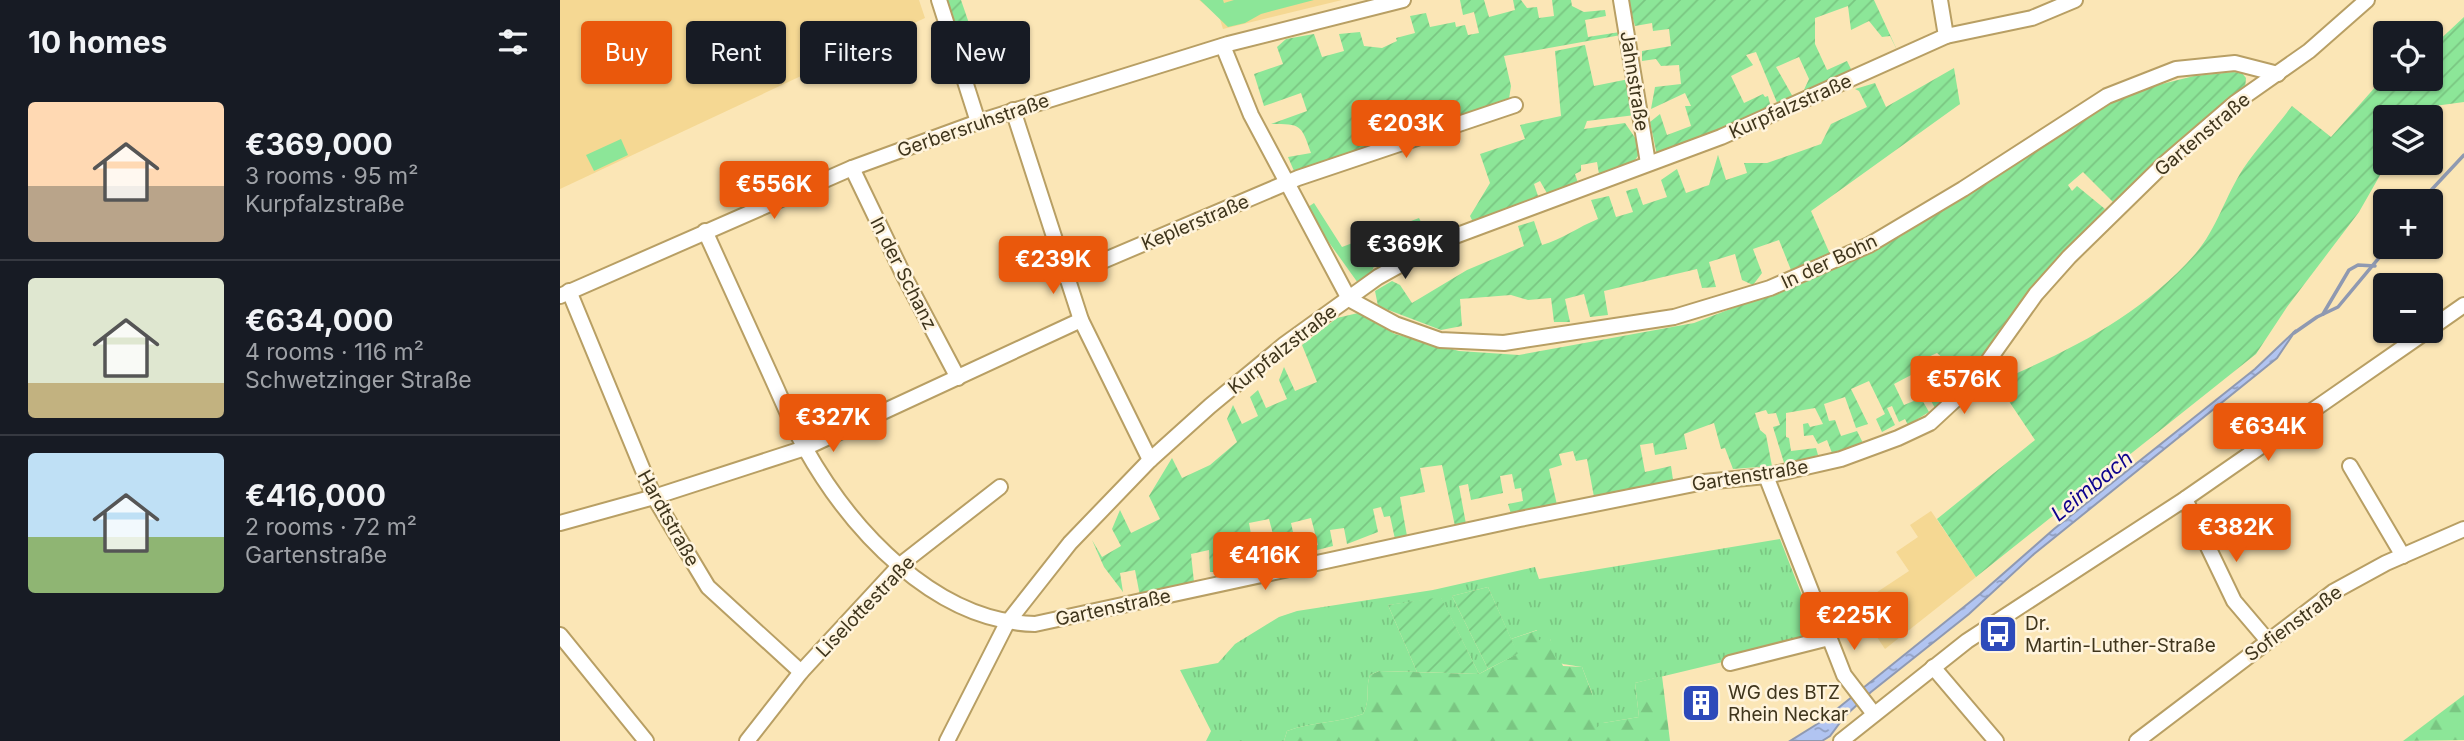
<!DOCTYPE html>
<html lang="en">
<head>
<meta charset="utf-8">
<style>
  :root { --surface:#171b24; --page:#242831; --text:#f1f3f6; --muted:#9ea1a6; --line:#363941; --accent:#ea580c }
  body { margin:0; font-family:Inter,sans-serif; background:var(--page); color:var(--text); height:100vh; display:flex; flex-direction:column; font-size:26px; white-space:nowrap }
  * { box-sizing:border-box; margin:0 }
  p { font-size:23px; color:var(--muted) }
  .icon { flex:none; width:38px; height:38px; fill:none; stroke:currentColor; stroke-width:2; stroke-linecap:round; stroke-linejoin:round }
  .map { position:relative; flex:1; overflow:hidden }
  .details { display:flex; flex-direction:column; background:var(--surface); width:560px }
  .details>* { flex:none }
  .guide { position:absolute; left:21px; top:21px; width:665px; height:63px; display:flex; gap:14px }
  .fabs { position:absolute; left:1813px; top:21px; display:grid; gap:14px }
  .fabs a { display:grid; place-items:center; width:70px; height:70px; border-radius:7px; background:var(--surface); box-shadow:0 2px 5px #0004; font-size:35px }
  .price { position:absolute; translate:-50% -60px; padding:0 16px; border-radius:7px; background:var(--accent); color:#fff; font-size:23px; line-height:46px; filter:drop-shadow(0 2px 4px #0008) }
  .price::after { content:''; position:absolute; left:50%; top:42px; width:21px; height:16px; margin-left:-10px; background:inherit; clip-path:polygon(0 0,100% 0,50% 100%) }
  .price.on { background:#222; color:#fff }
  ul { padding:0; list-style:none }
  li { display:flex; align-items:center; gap:21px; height:175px; padding:0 28px }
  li+li { border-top:2px solid var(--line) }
  li span { display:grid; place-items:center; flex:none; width:196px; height:140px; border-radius:7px; color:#555 }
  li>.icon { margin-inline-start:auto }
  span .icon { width:84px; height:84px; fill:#fffc; stroke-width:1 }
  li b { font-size:30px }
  h2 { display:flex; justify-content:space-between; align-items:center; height:84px; padding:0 28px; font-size:30px }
  .chip { padding:0 24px; border-radius:7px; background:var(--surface); box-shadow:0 2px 5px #0004; font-size:24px; line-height:63px }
  .chip.on { background:var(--accent); color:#fff }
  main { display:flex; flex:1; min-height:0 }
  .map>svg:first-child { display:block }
</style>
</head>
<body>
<main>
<section class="details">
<h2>10 homes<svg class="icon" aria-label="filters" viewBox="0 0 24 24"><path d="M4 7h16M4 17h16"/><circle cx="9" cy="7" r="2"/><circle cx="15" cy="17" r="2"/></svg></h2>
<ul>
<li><span style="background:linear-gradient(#ffd9b3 60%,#b9a48a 0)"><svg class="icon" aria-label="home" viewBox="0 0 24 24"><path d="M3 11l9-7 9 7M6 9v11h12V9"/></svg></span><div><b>€369,000</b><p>3 rooms · 95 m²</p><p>Kurpfalzstraße</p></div></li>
<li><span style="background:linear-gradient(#dfe7d0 75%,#c2b280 0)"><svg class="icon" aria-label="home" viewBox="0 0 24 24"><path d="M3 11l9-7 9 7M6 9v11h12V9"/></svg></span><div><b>€634,000</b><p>4 rooms · 116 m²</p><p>Schwetzinger Straße</p></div></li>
<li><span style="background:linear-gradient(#bfe0f5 60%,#8fb573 0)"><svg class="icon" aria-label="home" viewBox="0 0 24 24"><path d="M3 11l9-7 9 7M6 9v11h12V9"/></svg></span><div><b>€416,000</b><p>2 rooms · 72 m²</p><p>Gartenstraße</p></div></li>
</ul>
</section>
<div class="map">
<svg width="1904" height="741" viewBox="0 0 1904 741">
  <defs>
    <pattern id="forest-firs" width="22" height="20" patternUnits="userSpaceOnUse" patternTransform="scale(1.75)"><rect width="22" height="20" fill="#8ce698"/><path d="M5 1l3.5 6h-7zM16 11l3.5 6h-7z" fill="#7ac682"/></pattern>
    <pattern id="park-tufts" width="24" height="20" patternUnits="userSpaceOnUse" patternTransform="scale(1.75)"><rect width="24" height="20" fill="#8ce698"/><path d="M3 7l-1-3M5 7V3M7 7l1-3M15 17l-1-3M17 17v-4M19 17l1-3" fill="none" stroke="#7ac682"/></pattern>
    <pattern id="garden-furrows" width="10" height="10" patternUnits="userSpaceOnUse" patternTransform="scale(1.75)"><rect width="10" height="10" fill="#8ce698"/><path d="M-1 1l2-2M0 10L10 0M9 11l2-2" fill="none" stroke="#7ac682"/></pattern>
    <pattern id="water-ripples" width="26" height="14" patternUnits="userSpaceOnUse" patternTransform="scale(1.75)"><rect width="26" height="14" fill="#b1c4f1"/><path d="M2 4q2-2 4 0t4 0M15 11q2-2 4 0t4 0" fill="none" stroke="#91a0c2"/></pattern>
  </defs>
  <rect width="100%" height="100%" fill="#fbe6b6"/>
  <g fill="#f5d893">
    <path d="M0 0H359L365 18 0 189Z"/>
    <path d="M639 0H782L663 29 659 16Z"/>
    <path d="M1371 511 1416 577 1325 649 1296 606 1349 571 1336 552 1358 537 1350 525Z"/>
  </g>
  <g fill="#8ce698">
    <path d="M640 0H663L664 3 674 0H754L701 14 685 23 668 27Z"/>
    <path d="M61 139 68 155 34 171 26 155Z"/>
    <path d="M754 203 782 247 859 218 865 230 819 254 810 276 798 283 745 209Z"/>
  </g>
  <g fill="url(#forest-firs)">
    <path d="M978 630 990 639 1003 666 1022 667 1043 723 1079 717 1075 683 1102 676 1110 741H724L727 731C751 722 778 723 803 714 811 700 805 689 810 675L819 671 919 674 957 654 951 639Z"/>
    <path d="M1904 695V740L1843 741Z"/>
  </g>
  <path fill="url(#park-tufts)" d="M1220 539 1259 639 1075 683 1079 717 1043 723 1036 728 1032 693 1022 667C994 662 999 668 990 639L979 640 977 630 951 639 928 587 892 596 928 669 919 674 881 598 828 605 857 672 819 671 810 675C805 689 811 700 803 714 778 723 751 722 727 731L724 741H646L651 731 620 670 658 663 675 644 719 617 737 611 873 590 975 567 979 579Z"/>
  <g fill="url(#garden-furrows)">
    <path d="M383 0H401L415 41 400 47Z"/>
    <path d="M900 0H924L929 17 955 10 953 0H961L967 8 977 7 979 18 994 16 992 0H1011L1012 6 1024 12 1045 10 1046 16 1025 20 1028 37 1060 32 1061 35 944 56 951 86 949 99 734 171 728 157 751 153C741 124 741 124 711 124L747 111 741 93 704 106 694 74 723 64 717 47 726 39 754 34 762 57 784 51 779 34 800 32 804 46 822 48 837 41 836 38 855 33 850 16 866 13 870 27 895 22 896 27 905 25 908 35 919 33 914 12 903 15Z"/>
    <path d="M1068 0H1314L1337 50 1330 36 1322 37 1309 21 1291 30 1288 6 1255 18V44L1267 70 1287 61 1292 71 1243 92 1249 79 1239 57 1216 67 1233 97 1218 105 1196 52 1186 55 1193 65 1171 76 1184 103 1203 94 1205 97 1208 96 1211 108 1097 155 1090 122 1100 114 1107 135 1131 126 1125 106H1131L1125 93 1091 109 1095 87 1121 84 1119 65 1101 66 1096 59 1082 61V51L1111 46 1109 29 1093 31 1092 23 1075 26Z"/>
    <path d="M1904 17V102L1867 107 1854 117H1825L1827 163 1799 212 1727 307 1696 354 1416 577 1377 519 1475 440 1436 382C1510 351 1582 315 1636 253 1656 230 1666 195 1683 169 1698 147 1716 127 1732 106L1771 137 1825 76V79H1871V44L1873 46Z"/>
    <path d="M1025 45 1034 86 1069 79 1075 115 1027 121 1024 129 1065 123 1078 142 1080 153 1075 160 1039 174 1037 162 1021 165V171L1015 174 1018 183 988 195 980 181 974 184 978 196 913 222 910 216 930 183 920 154 965 139 960 125 1001 116 995 51Z"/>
    <path d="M1394 68 1400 104 1251 211 1270 254 1231 270 1219 240 1193 249 1202 273 1193 285 1182 280 1175 254 1149 262 1156 287 1142 288 1137 269 1044 291 1048 315 1030 317 1024 294 1005 299 1010 322H994L991 298 968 300 951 295 900 299 902 326 881 330 818 306 815 291 832 281 840 285 852 303 907 270 964 246 958 226 974 221 982 245C1003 239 1018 227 1038 219L1031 200 1049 196 1056 217 1073 212 1066 191 1077 188 1083 205 1107 197 1101 180 1117 169 1126 193 1149 185 1158 155 1166 180 1187 173 1184 163H1207L1261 144 1271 124 1307 107 1299 91 1295 89 1315 83 1326 107Z"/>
    <path d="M1673 72 1682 73 1686 78 1685 89 1621 140 1553 202 1523 172 1508 185 1512 191 1517 186 1545 209 1470 291 1407 379 1377 353 1364 359 1366 364 1361 366 1370 384 1374 382 1378 388 1391 381 1385 368 1389 366 1402 382 1375 408 1355 373 1334 384 1344 405 1361 398 1369 412 1348 425 1345 419 1339 422 1332 406 1327 408 1335 425 1322 432 1316 419 1325 414 1309 381 1291 389 1308 424 1296 428 1285 397 1264 404 1269 421 1275 420 1281 436 1297 431 1303 443 1272 453 1267 440 1258 444 1253 435 1244 436 1243 424 1248 423 1250 427 1263 424 1255 408 1226 413V437L1229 438 1231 451 1256 448 1258 455 1225 466 1213 427 1220 425 1216 413 1208 414 1206 410 1195 413 1200 430 1206 435 1212 466 1173 469 1165 448 1161 449 1154 423 1124 434 1127 449 1095 455 1093 443 1080 445 1085 472 1111 466 1113 480 1034 497 1027 459 1016 461 1013 451 999 454 1002 465 989 469 997 505 951 514 948 504 963 501 961 488 955 489 952 474 940 476 943 493 911 500 908 484 899 486 906 524 895 526 882 465 860 468 865 492 840 497 847 536 835 539 830 516 824 517 821 507 813 509 818 532 787 544 784 528 770 530 773 546 753 551 752 547 758 545 751 518 731 523 735 541 730 543 733 556 719 557 709 519 689 523 696 562 682 570 678 551 664 554 668 572H650L649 550 631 554 634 582 580 596 575 570 560 573 563 592 544 567 532 540 542 557 561 546 552 529 560 510 571 533 600 519 589 496 612 458 622 478 650 465 677 442 667 419 673 405 682 424 698 416 690 397 698 390 706 408 727 399 719 380 724 367 735 391 757 382 742 345 777 318 798 313 835 334 899 351 959 355 1134 323 1243 281 1341 236 1541 107 1594 86 1634 76Z"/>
    <path d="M928 587 958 654 928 669 892 596Z"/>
    <path d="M881 597 919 674 857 672 828 605Z"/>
  </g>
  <path fill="url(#water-ripples)" stroke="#8f99b1" stroke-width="2" d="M1736 330 1717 358 1474 554 1409 614 1311 692 1285 716 1270 736 1262 741H1230L1262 721 1420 594 1494 529 1695 369Z"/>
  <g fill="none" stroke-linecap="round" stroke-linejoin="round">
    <g stroke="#8f99b1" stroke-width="3.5">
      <path d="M1861 201 1904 155"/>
      <path d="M1763 314 1789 270 1798 265 1815 266"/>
      <path d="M1734 333 1757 317 1778 307 1828 247"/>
    </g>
    <g stroke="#b89f64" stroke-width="18">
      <g id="minor">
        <path d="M379 0 418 122"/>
        <path d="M1061 0 1088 163"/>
        <path d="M1386 36 1472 18 1515 0"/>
        <path d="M663 46 691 115 789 299 835 324 880 340 944 343 1114 317 1210 288 1309 245 1403 189 1547 96 1616 69 1675 63 1718 74"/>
        <path d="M453 110 521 320 590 460"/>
        <path d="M292 168 343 274 398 378"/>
        <path d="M145 231C167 280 189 328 211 376 222 400 232 425 245 448 291 530 375 622 475 624L960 519 1144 482 1206 476 1281 459 1338 438 1370 423 1411 385 1476 294 1509 257 1604 164 1675 103 1749 51 1807 0"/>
        <path d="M505 277 738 178 955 105"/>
        <path d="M9 291 94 497 148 587 241 672"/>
        <path d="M0 296 292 168 418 122 668 44 843 0"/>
        <path d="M1871 328 1904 305"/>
        <path d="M1790 466 1843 556"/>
        <path d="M1206 476 1284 675 1314 714"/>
        <path d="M1625 499 1674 601 1708 641"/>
        <path d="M0 523 94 497 245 448 521 320"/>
        <path d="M0 635 86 741"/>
        <path d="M1170 663 1269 638"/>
        <path d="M1373 667 1436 741"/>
        <path d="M187 741 241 672 340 565 440 487"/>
        <path d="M387 741 447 623 510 543 590 460 650 406 725 344 818 277 887 239 1161 137 1386 36 1380 0"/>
        <path d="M1281 741 1407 641 1625 499 1867 331"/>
        <path d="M1577 741 1773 592 1826 563 1904 529"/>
      </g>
    </g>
    <use href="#minor" stroke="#fff" stroke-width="14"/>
  </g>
  <defs>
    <g id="bus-square" transform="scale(2.0125)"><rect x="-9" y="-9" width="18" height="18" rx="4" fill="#2d4aba" stroke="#fff4dd"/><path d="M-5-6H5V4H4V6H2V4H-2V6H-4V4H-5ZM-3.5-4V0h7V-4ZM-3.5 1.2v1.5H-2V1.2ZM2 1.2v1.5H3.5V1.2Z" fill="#fff"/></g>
    <g id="building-square" transform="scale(2.0125)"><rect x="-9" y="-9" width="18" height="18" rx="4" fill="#2d4aba" stroke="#fff4dd"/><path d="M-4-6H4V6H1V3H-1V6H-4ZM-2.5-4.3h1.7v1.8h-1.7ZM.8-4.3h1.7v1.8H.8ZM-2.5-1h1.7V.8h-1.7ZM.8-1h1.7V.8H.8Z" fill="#fff"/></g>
  </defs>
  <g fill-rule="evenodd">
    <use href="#bus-square" x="1438" y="634"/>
    <use href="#building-square" x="1141" y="703"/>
  </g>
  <g text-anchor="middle" stroke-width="5" stroke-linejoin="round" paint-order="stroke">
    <g font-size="19" fill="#3f351c" stroke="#fff4dd">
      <text transform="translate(1075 81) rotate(81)" y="7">Jahnstraße</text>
      <text transform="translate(1230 106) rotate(-24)" y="7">Kurpfalzstraße</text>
      <text transform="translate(413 125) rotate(-19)" y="7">Gerbersruhstraße</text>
      <text transform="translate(1642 134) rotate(-40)" y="7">Gartenstraße</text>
      <text transform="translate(635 222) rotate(-23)" y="7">Keplerstraße</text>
      <text transform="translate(1269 261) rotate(-25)" y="7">In der Bohn</text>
      <text transform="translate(344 273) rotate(63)" y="7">In der Schanz</text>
      <text transform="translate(722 349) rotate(-38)" y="7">Kurpfalzstraße</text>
      <text transform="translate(1190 475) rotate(-9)" y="7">Gartenstraße</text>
      <text transform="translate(109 518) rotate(61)" y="7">Hardtstraße</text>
      <text transform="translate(305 606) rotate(-46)" y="7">Liselottestraße</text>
      <text transform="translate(553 607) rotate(-12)" y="7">Gartenstraße</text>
      <text transform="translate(1733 623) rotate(-36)" y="7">Sofienstraße</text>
    </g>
    <g font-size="19" fill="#3f351c" stroke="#fff4dd" text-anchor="start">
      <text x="1465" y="630">Dr.<tspan x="1465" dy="22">Martin-Luther-Straße</tspan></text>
      <text x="1168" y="699">WG des BTZ<tspan x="1168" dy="22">Rhein Neckar</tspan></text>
    </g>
    <g font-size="21" font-style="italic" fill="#0e038e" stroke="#fff4dd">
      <text transform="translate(1532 486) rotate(-39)" y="7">Leimbach</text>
    </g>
  </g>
</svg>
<div class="fabs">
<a><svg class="icon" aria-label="locate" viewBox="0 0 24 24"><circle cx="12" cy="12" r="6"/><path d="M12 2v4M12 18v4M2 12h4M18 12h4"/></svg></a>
<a><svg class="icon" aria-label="layers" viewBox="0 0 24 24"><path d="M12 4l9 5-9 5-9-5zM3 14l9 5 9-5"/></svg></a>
<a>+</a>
<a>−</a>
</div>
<b class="price" style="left:846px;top:160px">€203K</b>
<b class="price" style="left:214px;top:221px">€556K</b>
<b class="price on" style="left:845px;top:281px">€369K</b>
<b class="price" style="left:493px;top:296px">€239K</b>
<b class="price" style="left:1404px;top:416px">€576K</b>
<b class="price" style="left:273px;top:454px">€327K</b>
<b class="price" style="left:1708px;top:463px">€634K</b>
<b class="price" style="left:1676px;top:564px">€382K</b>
<b class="price" style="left:705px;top:592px">€416K</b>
<b class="price" style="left:1294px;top:652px">€225K</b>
<div class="guide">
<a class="chip on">Buy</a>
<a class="chip">Rent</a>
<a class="chip">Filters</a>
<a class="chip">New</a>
</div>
</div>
</main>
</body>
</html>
